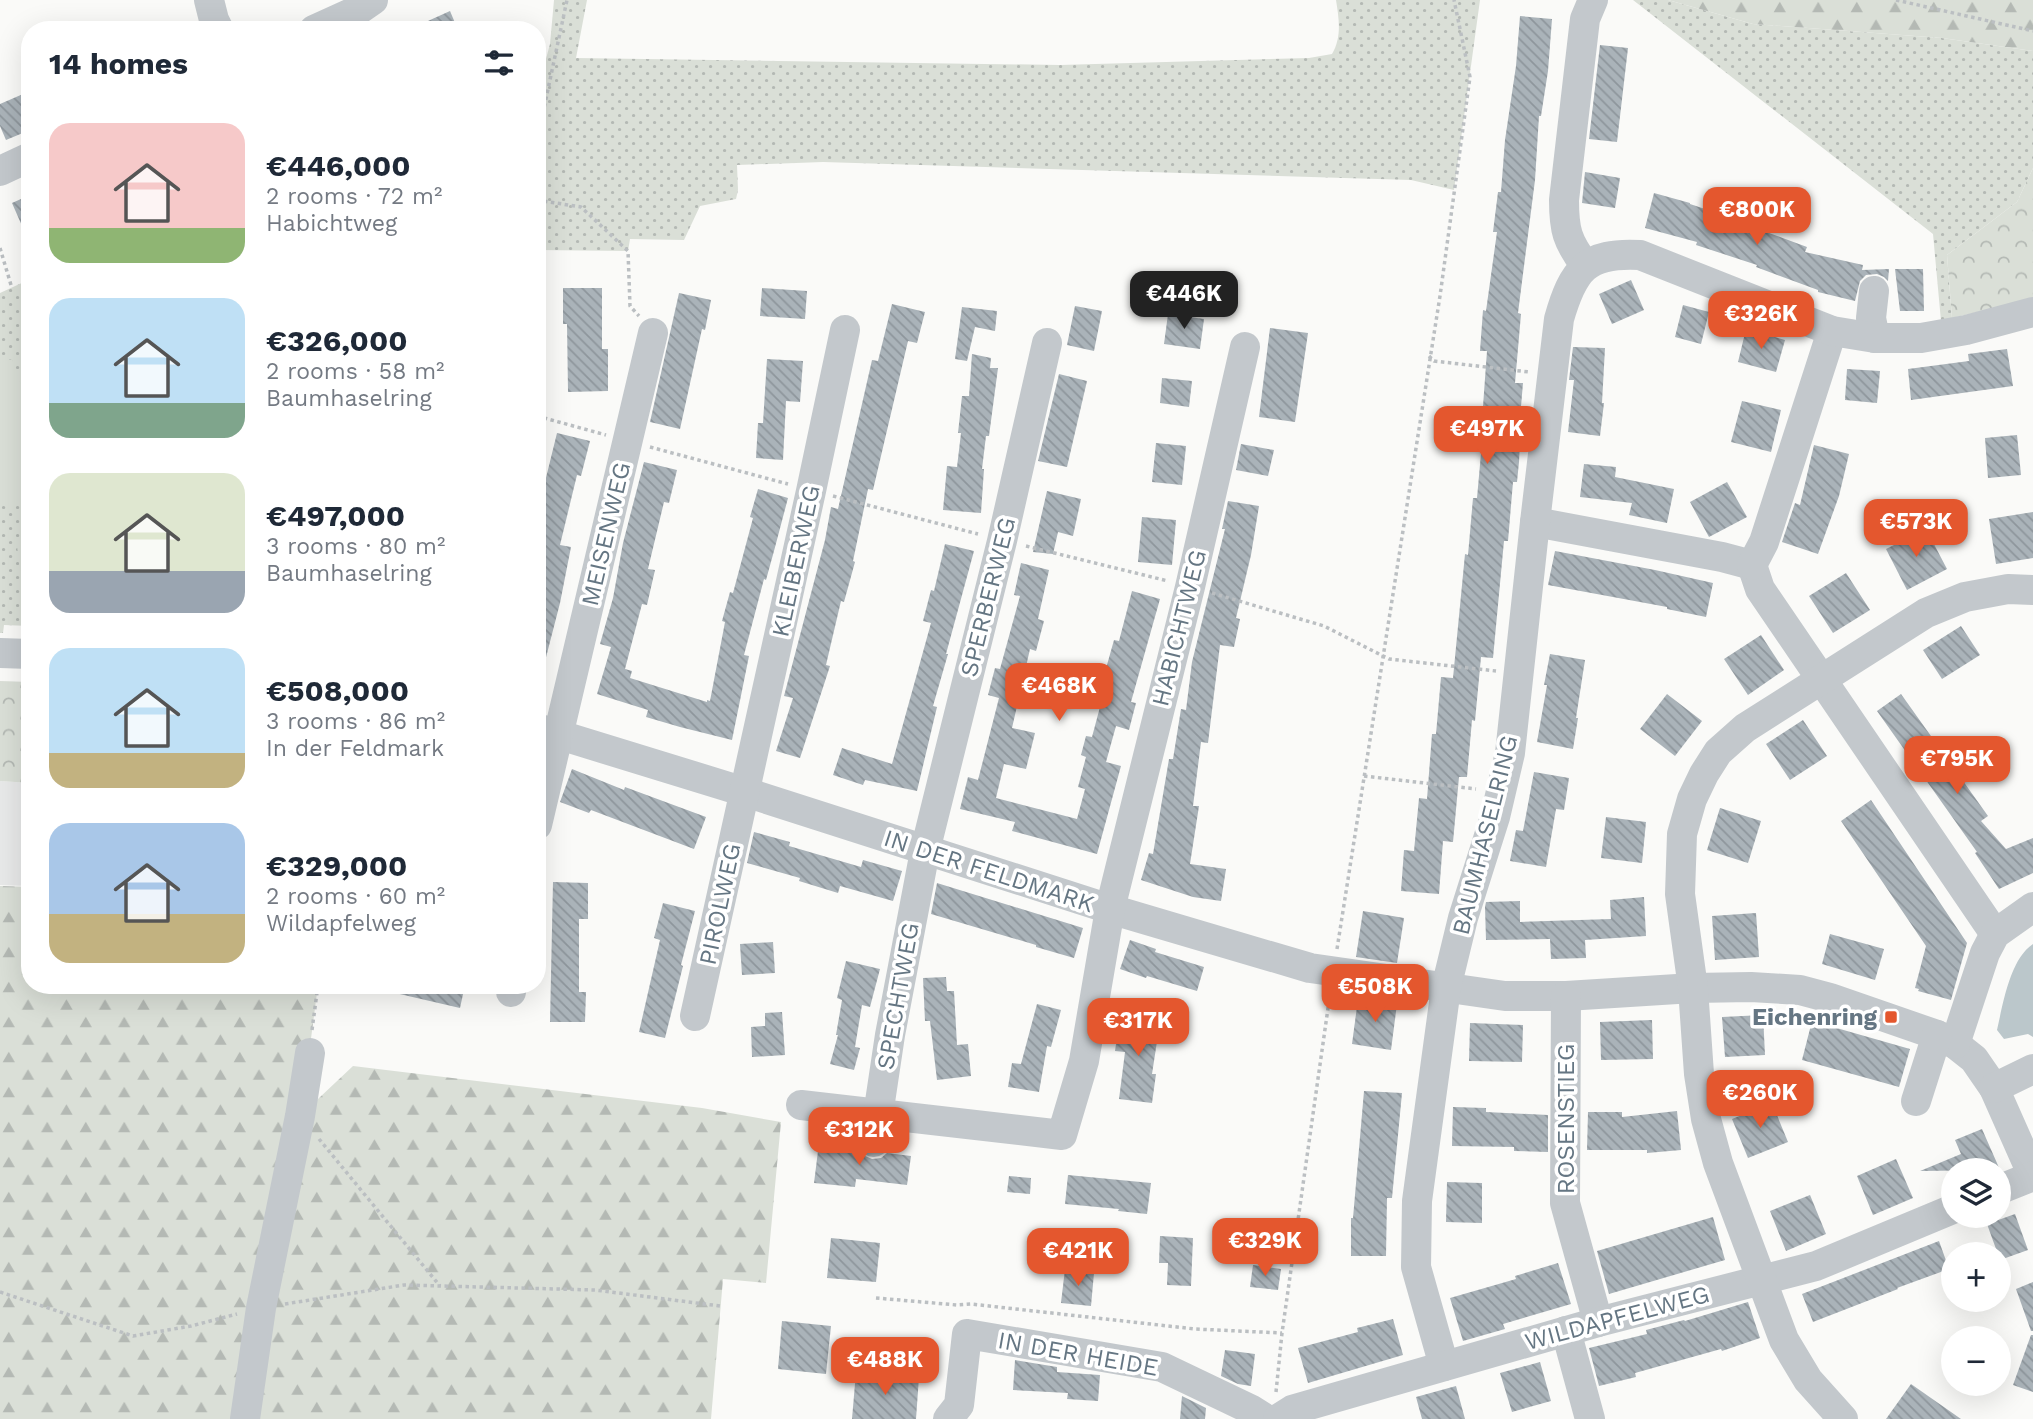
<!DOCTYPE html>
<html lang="en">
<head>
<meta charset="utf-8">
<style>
  :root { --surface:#fff; --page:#f2f2f3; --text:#1f2937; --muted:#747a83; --accent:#e4572e }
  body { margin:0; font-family:"Work Sans",sans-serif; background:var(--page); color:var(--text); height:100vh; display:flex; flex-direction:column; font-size:26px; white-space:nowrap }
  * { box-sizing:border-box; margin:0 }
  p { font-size:23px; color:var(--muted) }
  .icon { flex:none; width:38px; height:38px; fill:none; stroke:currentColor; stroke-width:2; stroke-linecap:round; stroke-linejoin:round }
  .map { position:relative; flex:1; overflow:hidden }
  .drawer { position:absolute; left:21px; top:21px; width:525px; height:973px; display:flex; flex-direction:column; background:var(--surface); border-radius:28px; box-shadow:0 7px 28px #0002 }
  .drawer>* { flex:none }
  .tools { position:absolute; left:1941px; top:1158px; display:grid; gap:14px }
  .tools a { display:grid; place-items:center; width:70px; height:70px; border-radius:50%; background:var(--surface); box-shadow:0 7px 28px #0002; font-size:35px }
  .price { position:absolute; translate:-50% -60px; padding:0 16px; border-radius:14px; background:var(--accent); color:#fff; font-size:23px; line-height:46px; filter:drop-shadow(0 2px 4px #0008) }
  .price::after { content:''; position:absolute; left:50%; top:42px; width:21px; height:16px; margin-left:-10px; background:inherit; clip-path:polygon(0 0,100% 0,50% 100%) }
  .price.selected { background:#222; color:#fff }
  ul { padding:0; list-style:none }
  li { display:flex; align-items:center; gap:21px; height:175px; padding:0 28px }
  li span { display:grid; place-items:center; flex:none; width:196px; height:140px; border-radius:21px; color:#555 }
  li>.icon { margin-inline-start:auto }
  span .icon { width:84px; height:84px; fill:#fffc; stroke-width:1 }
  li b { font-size:30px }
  h2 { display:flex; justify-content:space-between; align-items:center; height:84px; padding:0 28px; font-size:30px }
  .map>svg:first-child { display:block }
</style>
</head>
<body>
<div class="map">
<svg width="2033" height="1419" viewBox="0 0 2033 1419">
  <defs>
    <pattern id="grass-dots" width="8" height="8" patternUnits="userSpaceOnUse" patternTransform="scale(1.75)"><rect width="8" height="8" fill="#dadfd7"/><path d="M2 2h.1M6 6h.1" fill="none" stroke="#b4b9b4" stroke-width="1.8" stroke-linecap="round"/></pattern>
    <pattern id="forest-firs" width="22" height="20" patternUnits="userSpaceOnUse" patternTransform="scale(1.75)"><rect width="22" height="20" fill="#dadfd7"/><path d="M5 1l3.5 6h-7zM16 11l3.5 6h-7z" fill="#b4b9b4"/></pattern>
    <pattern id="park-crowns" width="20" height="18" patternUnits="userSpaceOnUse" patternTransform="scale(1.75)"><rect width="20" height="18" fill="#dadfd7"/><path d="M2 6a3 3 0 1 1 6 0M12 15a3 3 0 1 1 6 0" fill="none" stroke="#b4b9b4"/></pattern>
    <pattern id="building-back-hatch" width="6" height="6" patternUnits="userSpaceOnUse" patternTransform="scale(1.75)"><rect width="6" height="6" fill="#aab3b9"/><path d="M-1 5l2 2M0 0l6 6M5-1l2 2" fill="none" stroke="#8e969c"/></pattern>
  </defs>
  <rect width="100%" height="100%" fill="#fafaf8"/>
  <path fill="#e8e9e9" d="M0 781 30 783V886L0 885Z"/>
  <g fill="url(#grass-dots)">
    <path d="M554 0H587L576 58 1060 65 1309 58 1332 54C1342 37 1339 19 1336 0H1480L1454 190 1411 180 823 162 737 165 738 190 736 199 700 206 684 240 630 239 628 251 537 250V92L550 44Z"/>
    <path d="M1633 0H1668L1753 24 1942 38 2033 51V168L2017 202 1947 255 1952 318 1941 321 1933 234Z"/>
    <path d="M26 281 30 292V626L4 625 3 633H0V293Z"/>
  </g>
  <g fill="url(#forest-firs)">
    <path d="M1668 0H2033V51L1942 38 1753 24Z"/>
    <path d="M0 886 30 887V985H318L301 1115 353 1066 702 1108 781 1122 766 1283 723 1279 711 1419H0Z"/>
  </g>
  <g fill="url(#park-crowns)">
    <path d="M2033 168V299L1952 318 1947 255 2017 202Z"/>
    <path d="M0 681 30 682V783L0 781Z"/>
  </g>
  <g fill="#dadfd7">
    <path d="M12 359 30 410V496L0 506V363Z"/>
    <path d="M30 544V592L23 593 17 546Z"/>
  </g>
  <path fill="#bbc7cb" d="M2033 944V1037L2028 1034 2004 1039 1997 1030C2003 1004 2010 959 2033 944Z"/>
  <g fill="url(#building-back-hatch)">
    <path d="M450 11 458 30H408Z"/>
    <path d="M1520 16 1552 19 1548 71 1541 116H1539L1535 180 1518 313 1521 314 1515 383H1523L1518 442H1520L1519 462 1517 482H1513L1508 541H1504L1493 658 1481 657 1475 721 1472 720 1467 777H1459L1453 842 1443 841 1439 894 1401 891 1404 850 1414 851 1419 798 1427 799 1432 734H1436L1441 677 1453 678 1465 554 1468 555 1473 498H1477L1484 420H1482L1487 351H1480L1483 310 1486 311 1497 232H1493L1498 192H1501L1505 140 1516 66Z"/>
    <path d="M1600 45 1628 48 1617 142 1589 139Z"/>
    <path d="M30 91V130L6 140 0 126V104Z"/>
    <path d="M1585 172 1620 178 1615 208 1582 203Z"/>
    <path d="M1654 193 1690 203V204L1750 224V226L1807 247 1805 252 1863 265 1862 270 1889 269 1888 281 1884 277 1877 274 1866 275 1860 281 1855 301 1818 292V290L1756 267 1757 265 1696 245 1697 242 1645 228Z"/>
    <path d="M30 195V244L12 203Z"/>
    <path d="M1895 269H1923L1924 311H1900Z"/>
    <path d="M1631 280 1644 310 1612 324 1599 294Z"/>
    <path d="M563 288H602V349H608V391L568 392 567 324H563Z"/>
    <path d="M762 288 807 291 805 319 760 316Z"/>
    <path d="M679 293 711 300 705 330 702 329 680 429 650 422Z"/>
    <path d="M892 304 925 312 917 343 908 341 873 490 868 489 853 561 855 562 844 602 841 601 826 665 830 666 800 758 776 751 793 698 784 696 825 540 831 507 838 509 872 360 878 361Z"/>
    <path d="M1683 305 1709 312 1701 344 1675 337Z"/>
    <path d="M1075 306 1102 311 1094 351 1067 345Z"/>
    <path d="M962 307 997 311 995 331 975 327 967 361 955 359Z"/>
    <path d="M1168 314 1204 319 1200 349 1164 344Z"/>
    <path d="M1270 328 1308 333 1295 422 1259 417Z"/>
    <path d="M1746 329 1785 340 1776 372 1738 362Z"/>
    <path d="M1573 347 1605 348 1602 403H1604L1600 436 1568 432 1574 380H1569Z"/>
    <path d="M2007 349 2013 386 1911 400 1908 369 1969 361 1968 354Z"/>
    <path d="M972 354 991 358 990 368H998L989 436H986L982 469H984L981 513 943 510 947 466 957 467 961 433H958L962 396H969Z"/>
    <path d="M767 359 803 361 800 402 786 401 783 460 756 458 758 423H763Z"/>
    <path d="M1847 369 1880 371 1877 403 1845 400Z"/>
    <path d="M1059 374 1087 381 1067 467 1038 461Z"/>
    <path d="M1162 378 1192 381 1189 407 1160 403Z"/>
    <path d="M1742 401 1781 410 1771 452 1731 442Z"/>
    <path d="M557 433 590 441 581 476 577 475 560 545 571 547 560 603 543 669H537V542L542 519 537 518V489L543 490Z"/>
    <path d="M2017 435 2021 475 1988 478 1985 438Z"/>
    <path d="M1156 443 1186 446 1182 485 1152 482Z"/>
    <path d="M1241 444 1274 450 1268 476 1236 470Z"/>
    <path d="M1814 445 1849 454 1839 496 1818 554 1782 542 1795 503 1800 505Z"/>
    <path d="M644 462 677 470 669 503 664 502 648 569 655 570 647 605 642 604 625 669 632 671 630 678 707 702V700L710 701 725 622 722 621 730 592 733 593 753 518 750 517 758 489 788 498 774 551 766 580 764 579 744 655 749 656 732 740 680 727 646 717 648 710 597 694 611 647 600 644 613 598 623 543Z"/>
    <path d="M1584 464 1616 467 1615 477 1674 489 1667 523 1629 515 1632 503 1580 497Z"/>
    <path d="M1727 482 1747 517 1709 537 1690 502Z"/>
    <path d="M1047 491 1081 499 1073 536 1058 532 1053 554 1033 552Z"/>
    <path d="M1228 501 1259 506 1251 555 1236 618 1240 619 1234 647 1220 645 1208 743 1201 742 1193 806H1199L1190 864 1226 869 1221 901 1193 897 1141 880 1149 853 1153 854 1169 759H1173L1181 709 1186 710 1192 662 1225 529H1222Z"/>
    <path d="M2033 512V558L1996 564 1989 519Z"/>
    <path d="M1142 517 1176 520 1172 565 1138 562Z"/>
    <path d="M1926 529 1947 569 1907 590 1886 549Z"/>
    <path d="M945 544 974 551 946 654H948L933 706 937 707 917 791 865 780 863 785 833 775 842 748 892 764 931 623 923 621 931 590 934 591Z"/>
    <path d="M1555 551 1655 570 1713 583 1706 617 1667 609V607L1548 585Z"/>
    <path d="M1021 563 1049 570 1038 619 1044 621 1036 651 1030 649 1012 728 1035 733 1026 769 1004 764 996 798 1077 819 1085 789 1078 787 1086 757 1081 755 1086 736 1092 737 1109 673 1105 672 1114 640 1119 641 1132 591 1160 599 1131 702 1136 703 1129 730 1116 726 1106 762 1121 766 1097 854 1012 831 1015 822 960 809 968 777 978 780 999 698 988 695 995 668 1000 669 1020 596 1014 595Z"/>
    <path d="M1846 573 1870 610 1833 633 1809 596Z"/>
    <path d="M1961 626 1980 655 1942 679 1923 650Z"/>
    <path d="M1761 635 1784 670 1748 695 1724 659Z"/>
    <path d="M1550 654 1585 660 1576 718H1578L1573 749 1537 742 1547 685H1544Z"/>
    <path d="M1667 694 1702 721 1675 756 1640 729Z"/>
    <path d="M1901 694 1988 816 1981 821 2006 849 2033 838V873L1999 889 1975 853 1977 852 1877 711Z"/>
    <path d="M1803 720 1827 756 1790 780 1766 744Z"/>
    <path d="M572 769 624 790 625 787 706 817 694 849 591 810 589 813 560 802Z"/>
    <path d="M1534 772 1569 778 1564 810 1556 809 1546 867 1510 861 1516 830 1523 831Z"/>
    <path d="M1871 800 1967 943 1951 1000 1918 991 1919 989 1915 988 1926 946 1841 821Z"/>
    <path d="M1720 808 1761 821 1748 863 1707 850Z"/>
    <path d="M1606 817 1646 822 1642 863 1601 858Z"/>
    <path d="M754 832 790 842 789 846 861 867 863 860 902 871 893 901 840 886 838 893 799 881 800 878 747 863Z"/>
    <path d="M553 882 588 883V919H579V992H586L585 1022H550Z"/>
    <path d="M937 883 1083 928 1074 958 1036 947V945L931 914Z"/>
    <path d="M1644 897 1646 936 1585 940 1586 958 1551 959 1550 939 1486 940 1485 907 1486 902 1520 901V922L1611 919 1610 900Z"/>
    <path d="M663 903 695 911 681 965 683 966 665 1038 639 1032 660 940 654 938Z"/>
    <path d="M1363 911 1404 918 1397 963 1356 957Z"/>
    <path d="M1756 913 1759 957 1715 960 1712 916Z"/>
    <path d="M1830 934 1884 949 1875 980 1822 964Z"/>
    <path d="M1130 940 1156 949 1155 952 1204 967 1197 991 1147 976 1146 978 1120 969Z"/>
    <path d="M773 942 775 973 742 975 740 944Z"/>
    <path d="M846 961 880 969 870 1007 862 1005 855 1047 860 1048 854 1070 830 1064 838 1035H836L842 1000 837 998Z"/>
    <path d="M946 977 947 991H954L957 1045 968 1044 971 1076 937 1080 930 1021H925L923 978Z"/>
    <path d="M391 985H465L460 1008 391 992Z"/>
    <path d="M1358 999 1397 1004 1391 1050 1352 1044Z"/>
    <path d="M1037 1004 1061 1010 1051 1047 1047 1046 1039 1092 1008 1087 1012 1063 1021 1064Z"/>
    <path d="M782 1012 785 1055 752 1057 751 1027 765 1026V1013Z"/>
    <path d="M1763 1015 1765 1055 1725 1057 1722 1017Z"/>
    <path d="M1120 1016 1160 1022 1152 1074H1156L1152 1103 1119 1099 1125 1052 1115 1051Z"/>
    <path d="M1652 1020 1653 1059 1601 1060 1600 1022Z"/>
    <path d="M1812 1021 1910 1049 1899 1087 1802 1060Z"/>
    <path d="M1470 1023 1523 1025 1522 1062 1469 1061Z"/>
    <path d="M1364 1091 1402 1093 1392 1198H1387L1386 1256H1351V1218H1353Z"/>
    <path d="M1772 1103 1788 1142 1748 1158 1732 1119Z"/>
    <path d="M1453 1107 1486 1108V1112L1548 1115V1152L1514 1151V1147L1452 1146Z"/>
    <path d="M1677 1111 1681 1150 1647 1153V1150H1587L1588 1112H1622V1117Z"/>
    <path d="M1982 1129 2000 1170 1920 1171 1961 1154 1955 1140Z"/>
    <path d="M819 1143 857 1147 863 1155 872 1159 881 1158 887 1153 911 1156 907 1185 856 1179 855 1187 814 1183Z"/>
    <path d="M1896 1159 1913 1198 1873 1215 1857 1176Z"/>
    <path d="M1068 1175 1151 1183 1147 1214 1118 1211 1119 1209 1065 1204Z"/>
    <path d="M1009 1176 1031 1178 1030 1194 1007 1192Z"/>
    <path d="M1447 1182 1482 1183V1223L1446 1222Z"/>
    <path d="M1810 1195 1826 1234 1786 1251 1770 1211Z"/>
    <path d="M2015 1214 2028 1250 2000 1260 1987 1224Z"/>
    <path d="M1713 1217 1725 1260 1609 1294 1597 1251Z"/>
    <path d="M1160 1236 1193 1238 1191 1286 1167 1285 1168 1263H1159Z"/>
    <path d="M831 1238 880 1243 876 1282 827 1278Z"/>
    <path d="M1939 1241 1949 1269 1897 1288 1898 1289 1813 1322 1802 1294Z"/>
    <path d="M1558 1263 1571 1304 1503 1324 1505 1329 1463 1341 1450 1298 1516 1279 1515 1276Z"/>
    <path d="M1253 1265 1281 1269 1278 1290 1250 1287Z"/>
    <path d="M1065 1269 1094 1273 1091 1306 1061 1303Z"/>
    <path d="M2033 1282V1331H2031L2016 1289Z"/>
    <path d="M1748 1302 1760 1338 1722 1351 1721 1349 1635 1373 1636 1377 1599 1386 1589 1348 1647 1334 1646 1330 1684 1320 1685 1321Z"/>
    <path d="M1393 1319 1403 1355 1308 1383 1298 1348 1358 1332 1357 1328Z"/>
    <path d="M782 1321 831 1326 826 1374 778 1369Z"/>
    <path d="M2031 1335H2033V1392L2013 1385Z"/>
    <path d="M1225 1350 1255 1354 1251 1386 1238 1384 1221 1376Z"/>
    <path d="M1015 1360 1057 1367V1372L1100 1375 1098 1401 1067 1399 1068 1393 1013 1390Z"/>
    <path d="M1540 1362 1551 1401 1512 1412 1500 1373Z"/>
    <path d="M856 1372 919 1377 916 1419H852Z"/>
    <path d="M1911 1384 1961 1419H1886Z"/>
    <path d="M1456 1386 1465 1419H1422L1416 1397Z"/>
    <path d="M1182 1396 1206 1408 1205 1419H1180Z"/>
  </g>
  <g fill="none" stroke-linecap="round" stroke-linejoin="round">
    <g stroke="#bbbfc2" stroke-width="3.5" stroke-dasharray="3.5 3.5" stroke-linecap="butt">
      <path d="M1896 0 2033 31"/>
      <path d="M537 141 567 0"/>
      <path d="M537 200 581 207 628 251 630 306 639 316"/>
      <path d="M0 248 11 285"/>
      <path d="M1429 356 1434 361 1529 372"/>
      <path d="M537 416 606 435"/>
      <path d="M650 447 788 484"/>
      <path d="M833 496 978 534"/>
      <path d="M1026 546 1168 581"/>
      <path d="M1212 593 1324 626 1389 659 1496 671"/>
      <path d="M1364 776 1476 789"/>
      <path d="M1337 949 1440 296 1470 77 1454 0"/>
      <path d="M312 1030 318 985"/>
      <path d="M319 1139 440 1286"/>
      <path d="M0 1292 133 1336 191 1326 237 1314"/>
      <path d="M876 1298 957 1305 971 1304 1195 1329 1282 1333"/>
      <path d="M285 1304 404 1285 595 1290 720 1306"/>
      <path d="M1276 1392 1282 1333 1330 994"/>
    </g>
    <g stroke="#c3c8cc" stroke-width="30">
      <path d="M209 0 214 20 219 30"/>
      <path d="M314 30 360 9 373 0"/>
      <path d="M0 171 30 157"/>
      <path d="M1585 265C1567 241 1564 230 1564 200L1585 19 1593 0"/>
      <path d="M1874 291 1871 318 1875 338"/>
      <path d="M1535 522 1722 557 1752 565"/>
      <path d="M1752 565 1760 589 1995 934"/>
      <path d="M1752 565 1764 542 1832 331"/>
      <path d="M0 653 30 654"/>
      <path d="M537 728 745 792 1110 909 1310 968 1505 996H1566L1693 988 1751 987 1800 990 1830 998 1937 1035 1955 1044 1974 1059 1994 1088 2033 1176"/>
      <path d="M537 825 653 333"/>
      <path d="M511 992 512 985"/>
      <path d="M1566 996 1565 1203 1598 1322"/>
      <path d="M695 1016 811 491 845 330"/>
      <path d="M1955 1044 1985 953 1995 934 2033 907"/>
      <path d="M1994 1088 2033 1069"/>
      <path d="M1916 1101 1937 1035"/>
      <path d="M801 1105 1062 1135 1084 1061 1110 909 1190 587 1245 347"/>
      <path d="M874 1142 890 1035 925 851 1002 541 1047 343"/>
      <path d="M1998 1190 2033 1176"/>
      <path d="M1566 1331 1590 1419"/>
      <path d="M1444 1366 1416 1267 1417 1201 1446 988 1463 918 1495 817 1510 753 1535 522 1559 319C1573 270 1586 252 1640 255L1832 331 1875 338H1921L1966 330 2033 312"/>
      <path d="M245 1419 261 1308 300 1116 310 1053"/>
      <path d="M948 1419 959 1405 967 1334 1162 1367 1252 1410 1266 1419"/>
      <path d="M1278 1419 1292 1410 1598 1322 1816 1266 1953 1209"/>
      <path d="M1843 1419 1808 1380 1784 1340 1718 1163 1706 1119 1699 1074 1693 988 1680 894 1682 834 1692 799 1704 774 1718 752 1745 728 1926 613 1965 597 2008 589 2033 590"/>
    </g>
  </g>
  <rect fill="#e4572e" stroke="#fff" stroke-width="2.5" x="1884" y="1010" width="14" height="14" rx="3.5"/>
  <g text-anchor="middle" stroke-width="7" stroke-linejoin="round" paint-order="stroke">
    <g font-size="24" fill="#657683" stroke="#fff">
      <text transform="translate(606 534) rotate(-77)" y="8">MEISENWEG</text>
      <text transform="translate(796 561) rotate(-78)" y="8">KLEIBERWEG</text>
      <text transform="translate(988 597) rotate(-76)" y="8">SPERBERWEG</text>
      <text transform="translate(1179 628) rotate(-76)" y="8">HABICHTWEG</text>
      <text transform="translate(1485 835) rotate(-76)" y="8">BAUMHASELRING</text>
      <text transform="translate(989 871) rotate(18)" y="8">IN DER FELDMARK</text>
      <text transform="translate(720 904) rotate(-78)" y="8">PIROLWEG</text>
      <text transform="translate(898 996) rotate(-80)" y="8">SPECHTWEG</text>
      <text transform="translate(1566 1119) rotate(-90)" y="8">ROSENSTIEG</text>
      <text transform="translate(1617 1318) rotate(-15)" y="8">WILDAPFELWEG</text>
      <text transform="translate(1078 1354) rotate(10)" y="8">IN DER HEIDE</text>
    </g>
    <g font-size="24" font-weight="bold" fill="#657683" stroke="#fff" text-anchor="end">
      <text x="1877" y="1025">Eichenring</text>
    </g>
  </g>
</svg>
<div class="tools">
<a><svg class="icon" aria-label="layers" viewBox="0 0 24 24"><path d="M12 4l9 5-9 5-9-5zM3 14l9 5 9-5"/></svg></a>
<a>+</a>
<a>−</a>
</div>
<b class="price" style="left:1757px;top:247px">€800K</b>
<b class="price selected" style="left:1184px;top:331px">€446K</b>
<b class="price" style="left:1761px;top:351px">€326K</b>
<b class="price" style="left:1487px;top:466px">€497K</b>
<b class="price" style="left:1916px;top:559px">€573K</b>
<b class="price" style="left:1059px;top:723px">€468K</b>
<b class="price" style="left:1957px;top:796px">€795K</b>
<b class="price" style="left:1375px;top:1024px">€508K</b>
<b class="price" style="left:1138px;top:1058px">€317K</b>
<b class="price" style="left:1760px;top:1130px">€260K</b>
<b class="price" style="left:859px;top:1167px">€312K</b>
<b class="price" style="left:1265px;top:1278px">€329K</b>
<b class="price" style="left:1078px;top:1288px">€421K</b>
<b class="price" style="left:885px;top:1397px">€488K</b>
<section class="drawer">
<h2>14 homes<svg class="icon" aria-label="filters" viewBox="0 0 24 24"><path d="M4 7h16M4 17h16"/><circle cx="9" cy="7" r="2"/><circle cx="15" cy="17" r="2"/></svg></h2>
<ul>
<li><span style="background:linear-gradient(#f6c9c9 75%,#8fb573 0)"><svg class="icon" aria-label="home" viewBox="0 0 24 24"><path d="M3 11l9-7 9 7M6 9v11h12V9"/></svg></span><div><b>€446,000</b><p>2 rooms · 72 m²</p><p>Habichtweg</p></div></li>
<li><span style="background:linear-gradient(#bfe0f5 75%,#7fa58c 0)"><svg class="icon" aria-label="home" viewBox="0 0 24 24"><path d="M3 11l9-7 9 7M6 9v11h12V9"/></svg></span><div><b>€326,000</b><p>2 rooms · 58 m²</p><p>Baumhaselring</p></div></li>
<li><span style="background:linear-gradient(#dfe7d0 70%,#9aa5b1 0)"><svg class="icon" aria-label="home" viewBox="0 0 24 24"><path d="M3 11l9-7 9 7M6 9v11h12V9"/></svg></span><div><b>€497,000</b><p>3 rooms · 80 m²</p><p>Baumhaselring</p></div></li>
<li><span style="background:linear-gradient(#bfe0f5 75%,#c2b280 0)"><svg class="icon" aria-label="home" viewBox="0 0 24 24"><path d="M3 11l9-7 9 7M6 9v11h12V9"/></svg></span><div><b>€508,000</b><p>3 rooms · 86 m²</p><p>In der Feldmark</p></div></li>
<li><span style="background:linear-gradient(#a9c7e8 65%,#c2b280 0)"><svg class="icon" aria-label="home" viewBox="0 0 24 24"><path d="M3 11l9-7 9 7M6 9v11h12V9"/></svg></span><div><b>€329,000</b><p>2 rooms · 60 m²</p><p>Wildapfelweg</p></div></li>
</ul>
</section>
</div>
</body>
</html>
